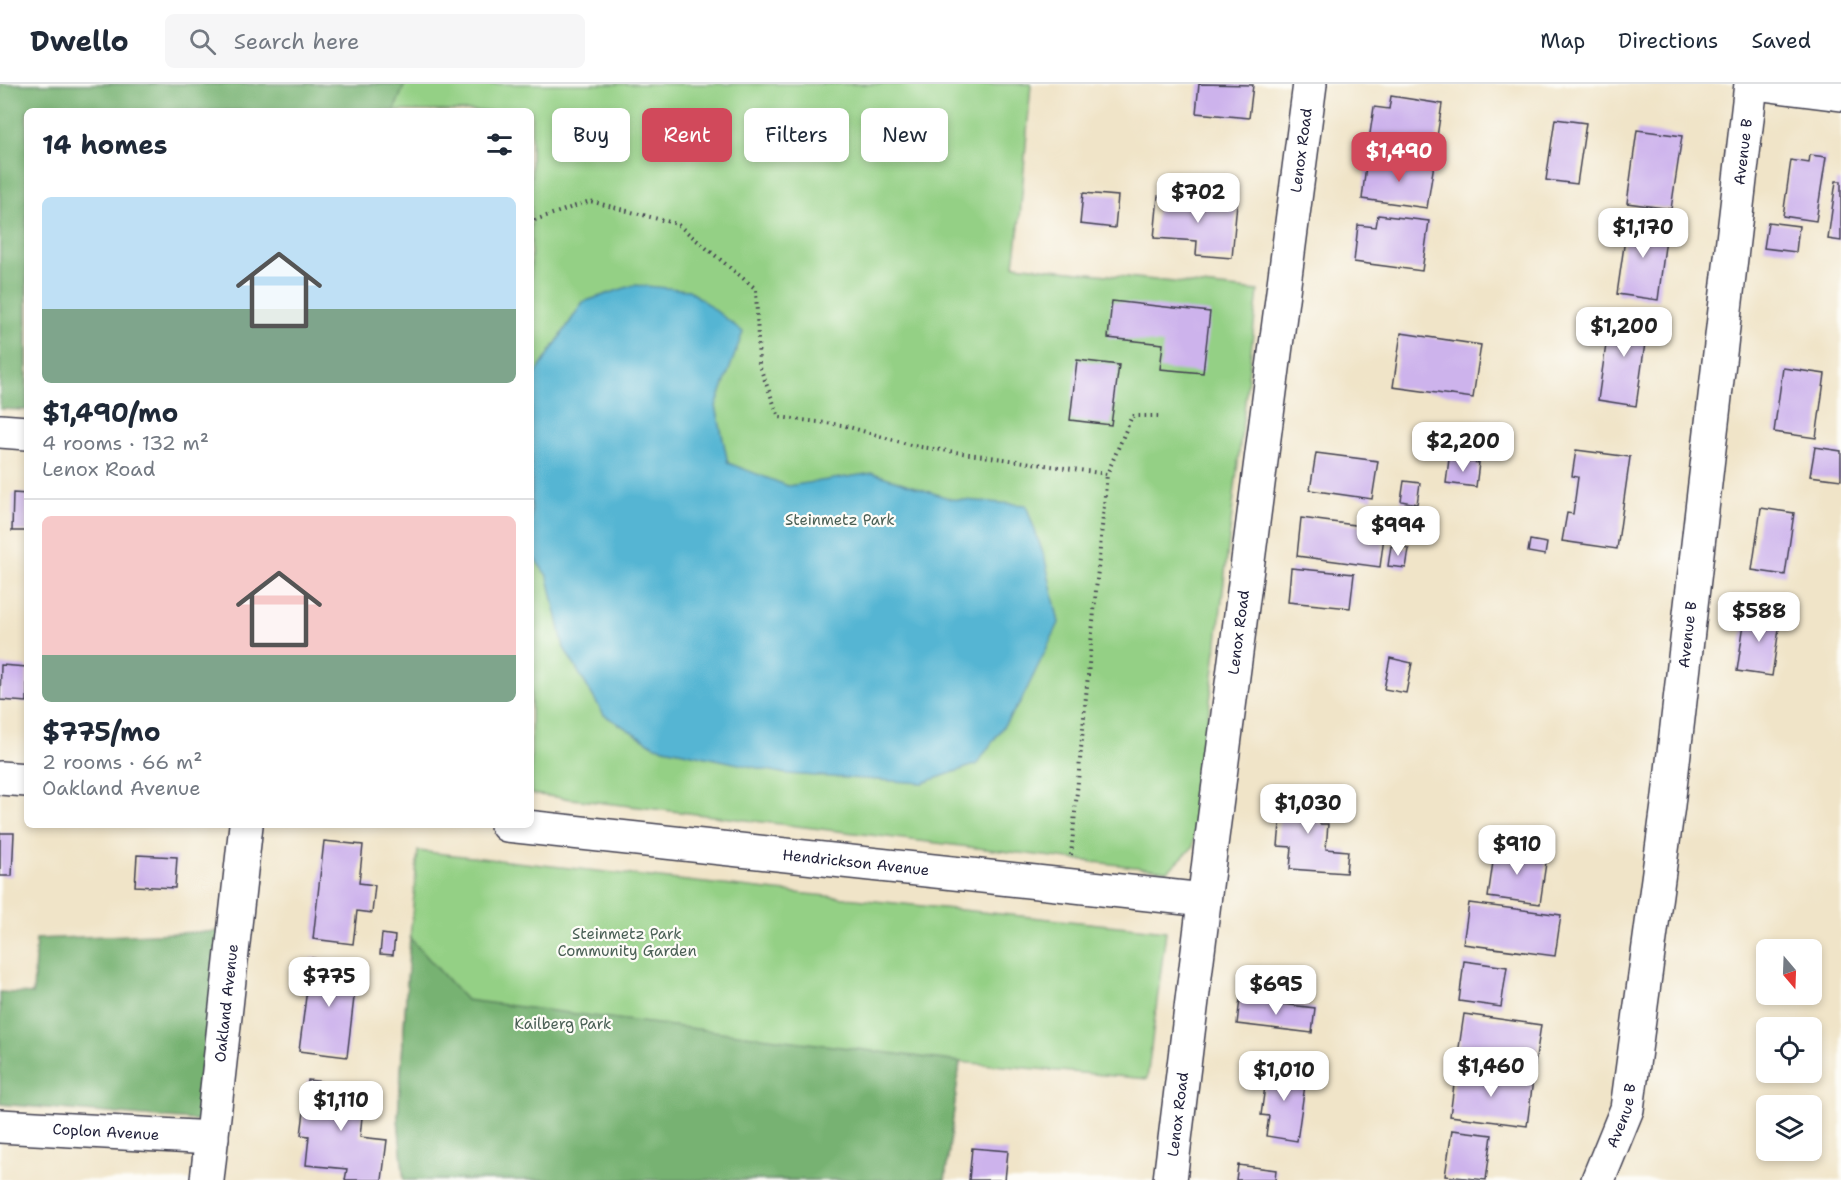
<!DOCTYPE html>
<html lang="en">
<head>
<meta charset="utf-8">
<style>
  :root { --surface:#fff; --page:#f6f6f7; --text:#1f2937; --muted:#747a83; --line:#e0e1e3; --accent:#d1495b }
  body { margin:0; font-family:"Shantell Sans",sans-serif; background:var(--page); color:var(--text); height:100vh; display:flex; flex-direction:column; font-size:22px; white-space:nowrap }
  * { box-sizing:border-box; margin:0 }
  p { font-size:20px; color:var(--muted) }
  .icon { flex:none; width:33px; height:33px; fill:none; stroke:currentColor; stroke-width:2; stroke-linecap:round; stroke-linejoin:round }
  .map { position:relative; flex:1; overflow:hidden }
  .side { position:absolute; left:24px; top:24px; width:510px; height:720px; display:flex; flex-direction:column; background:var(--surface); border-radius:9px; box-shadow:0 3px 9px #0003 }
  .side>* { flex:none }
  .hud { position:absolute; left:552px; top:24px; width:570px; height:54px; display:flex; gap:12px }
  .needle { width:39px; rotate:161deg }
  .controls { position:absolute; left:1756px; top:855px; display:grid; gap:12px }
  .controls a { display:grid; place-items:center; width:66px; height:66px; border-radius:9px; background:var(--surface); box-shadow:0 3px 9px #0003; font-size:30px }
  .price { position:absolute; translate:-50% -51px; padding:0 14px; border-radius:12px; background:#fff; color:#222; font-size:20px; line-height:39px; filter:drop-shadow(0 2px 3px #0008) }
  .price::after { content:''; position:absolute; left:50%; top:36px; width:18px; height:14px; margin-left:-9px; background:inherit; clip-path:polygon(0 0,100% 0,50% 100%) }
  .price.active { background:var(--accent); color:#fff }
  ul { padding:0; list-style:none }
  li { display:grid; align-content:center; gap:12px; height:318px; padding:0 18px }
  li+li { border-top:2px solid var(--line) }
  li span { display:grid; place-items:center; height:186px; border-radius:9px; color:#555 }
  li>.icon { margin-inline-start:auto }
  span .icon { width:108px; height:108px; fill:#fffc; stroke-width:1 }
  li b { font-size:26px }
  h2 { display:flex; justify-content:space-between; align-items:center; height:72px; padding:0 18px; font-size:26px }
  .pill { padding:0 21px; border-radius:9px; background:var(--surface); box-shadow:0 3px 9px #0003; font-size:21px; line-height:54px }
  .pill.active { background:var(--accent); color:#fff }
  header { display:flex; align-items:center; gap:36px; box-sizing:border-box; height:84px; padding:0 30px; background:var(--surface); border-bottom:2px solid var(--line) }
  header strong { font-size:28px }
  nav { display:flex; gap:33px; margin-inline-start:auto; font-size:21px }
  .search { width:420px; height:54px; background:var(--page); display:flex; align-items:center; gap:15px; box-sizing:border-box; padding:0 21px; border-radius:9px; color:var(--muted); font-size:22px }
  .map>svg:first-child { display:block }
</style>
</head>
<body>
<header>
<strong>Dwello</strong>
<div class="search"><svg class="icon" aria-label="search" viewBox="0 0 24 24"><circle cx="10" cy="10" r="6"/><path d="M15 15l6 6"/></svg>Search here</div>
<nav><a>Map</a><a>Directions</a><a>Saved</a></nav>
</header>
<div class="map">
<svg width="1841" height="1096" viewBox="0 0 1841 1096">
  <rect width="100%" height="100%" fill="#fdfcf7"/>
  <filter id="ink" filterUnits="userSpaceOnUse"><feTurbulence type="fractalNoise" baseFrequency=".0167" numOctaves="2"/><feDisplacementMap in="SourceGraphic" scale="12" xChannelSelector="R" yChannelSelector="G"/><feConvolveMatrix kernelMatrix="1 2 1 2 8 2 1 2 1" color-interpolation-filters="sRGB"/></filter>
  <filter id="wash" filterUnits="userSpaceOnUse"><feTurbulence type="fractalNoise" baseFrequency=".008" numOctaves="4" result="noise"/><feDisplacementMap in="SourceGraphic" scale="24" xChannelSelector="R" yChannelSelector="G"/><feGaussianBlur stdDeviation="1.35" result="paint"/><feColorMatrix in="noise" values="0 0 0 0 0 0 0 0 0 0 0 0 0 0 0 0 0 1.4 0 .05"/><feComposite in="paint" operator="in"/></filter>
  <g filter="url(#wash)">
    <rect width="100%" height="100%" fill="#f0e4c8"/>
    <g fill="#94d085" stroke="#5b7960" stroke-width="1.5">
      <path d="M0 0H1031L1020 134 1014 181 1258 207 1193 763 1168 787 531 710V27H27V326L0 325Z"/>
      <path d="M418 767 768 806 1166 847 1147 995 960 978 945 1096H404L398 1034 410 854Z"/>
    </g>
    <g fill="#77b272" stroke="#4c6a56" stroke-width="1.5">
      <path d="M0 0H405L394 27H27V326L0 325Z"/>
      <path d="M224 847 204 1037 0 1020V908L33 910 36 855Z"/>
      <path d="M410 854 466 916 960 978 945 1096H404L398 1034Z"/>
    </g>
    <path fill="#54b5d3" stroke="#3b6c87" stroke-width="1.5" d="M634 201 689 206 743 248 716 322 728 379 788 402 873 389 951 415 1026 421 1045 475 1059 539 1021 617 977 680 923 699 786 690 655 662 604 631 564 564 548 493 531 470V297L583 218Z"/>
    <g id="blocks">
      <g fill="#cdb3ec">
        <path d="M1199 0 1253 1 1249 34 1196 29Z"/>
        <path d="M1391 12 1442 20 1435 66 1369 56 1374 23 1389 25Z"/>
        <path d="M1555 35 1586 39 1577 100 1546 96Z"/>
        <path d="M1637 46 1682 52 1671 125 1627 119Z"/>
        <path d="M1810 71 1826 73 1816 137 1783 132 1791 76 1809 79Z"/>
        <path d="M1384 73 1434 80 1427 124 1362 115 1366 81 1383 83Z"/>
        <path d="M1836 97H1841V157L1828 155Z"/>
        <path d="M1083 109 1118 112 1115 144 1080 140Z"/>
        <path d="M1158 112 1237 119 1232 174 1196 171 1197 157 1154 154Z"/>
        <path d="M1378 131 1429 137 1422 187 1354 178 1358 141 1376 143Z"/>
        <path d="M1628 134 1668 139 1658 216 1617 210Z"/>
        <path d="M1768 138 1799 142 1796 168 1764 164Z"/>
        <path d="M1112 217 1210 228 1203 289 1160 285 1163 260 1108 254Z"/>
        <path d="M1611 226 1649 231 1636 322 1598 316Z"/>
        <path d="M1401 249 1481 261 1473 314 1393 303Z"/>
        <path d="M1077 276 1119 281 1111 341 1070 336Z"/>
        <path d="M1783 284 1825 290 1816 354 1774 348Z"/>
        <path d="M1815 363 1841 367V396L1810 392Z"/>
        <path d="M1576 366 1630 373 1617 465 1562 457 1567 429 1573 430 1578 393 1572 392Z"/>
        <path d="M1316 369 1378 377 1372 415 1310 406Z"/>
        <path d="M1449 375 1479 379 1476 403 1446 399Z"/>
        <path d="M1404 397 1420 399 1417 420 1401 417Z"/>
        <path d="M13 409 27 410V447H12Z"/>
        <path d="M1761 424 1794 429 1785 491 1752 486Z"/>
        <path d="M1301 434 1385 445 1380 483 1297 472Z"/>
        <path d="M1530 456 1547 459 1545 471 1528 468Z"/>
        <path d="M1391 462 1409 465 1406 484 1388 482Z"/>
        <path d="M1291 484 1354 490 1350 524 1288 518Z"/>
        <path d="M1746 526 1781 531 1772 592 1737 587Z"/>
        <path d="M1390 574 1412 579 1406 609 1384 605Z"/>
        <path d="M1 581 27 583V618L0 616Z"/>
        <path d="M1283 707 1323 710 1320 740H1328L1326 765 1348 767 1346 789 1290 785 1292 763 1278 762Z"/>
        <path d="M0 749H14L12 792H0Z"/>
        <path d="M324 757 363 761 359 799 375 801 372 829 357 827 353 860 313 855Z"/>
        <path d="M1495 764 1547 772 1540 820 1488 813Z"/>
        <path d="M137 771 177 773 175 804 135 802Z"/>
        <path d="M1469 819 1561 831 1555 872 1463 860Z"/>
        <path d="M382 850 395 852 393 871 380 870Z"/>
        <path d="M311 874 358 880 347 973 299 967Z"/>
        <path d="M1464 877 1507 883 1501 923 1459 917Z"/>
        <path d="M1240 915 1315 924 1312 949 1237 940Z"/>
        <path d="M1464 930 1541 941 1534 987 1457 977Z"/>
        <path d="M1268 981 1307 987 1297 1057 1266 1052 1269 1032 1261 1031Z"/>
        <path d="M1456 985 1533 996 1527 1042 1450 1032Z"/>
        <path d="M308 996 365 1003 360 1053 387 1056 382 1096H345L347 1085 306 1081 309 1052 301 1051Z"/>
        <path d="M1452 1046 1492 1051 1486 1096 1445 1092Z"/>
        <path d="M972 1064 1008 1067 1005 1096H969Z"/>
        <path d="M1238 1081 1276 1086 1275 1096H1236Z"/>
      </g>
    </g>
  </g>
  <g filter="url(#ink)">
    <use href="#blocks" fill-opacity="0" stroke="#413f50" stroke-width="1.5"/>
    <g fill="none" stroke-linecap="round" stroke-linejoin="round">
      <g stroke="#413f50" stroke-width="36">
        <g id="minor">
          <path d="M1763 0 1841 10"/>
          <path d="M0 347 27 349"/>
          <path d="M0 694 27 696"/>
          <path id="s1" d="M507 741 1204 816"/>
          <path id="s2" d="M0 1042 212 1054"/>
          <path id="s3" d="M207 1096 246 741"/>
          <path id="s4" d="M1170 1096 1211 761 1310 0"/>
          <path id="s5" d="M1598 1096 1627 1025 1668 721 1751 0"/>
        </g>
      </g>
      <g stroke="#413f50" stroke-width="4" stroke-dasharray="1.5 4.5" stroke-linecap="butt">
        <path d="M531 141 535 136 590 117 677 140 756 205 759 281 779 333 842 341 914 362 1107 390 1132 332H1162"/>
        <path d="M1071 771 1107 390"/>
      </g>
      <use href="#minor" stroke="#fff" stroke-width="33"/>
    </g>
  </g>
  <g text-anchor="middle" stroke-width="4.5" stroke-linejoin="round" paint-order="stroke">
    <g font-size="15" fill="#22223b" stroke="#fdfcf7">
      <text dy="5" stroke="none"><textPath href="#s4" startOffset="1038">Lenox Road</textPath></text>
      <text dy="5" stroke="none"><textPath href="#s5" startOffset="1041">Avenue B</textPath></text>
      <text dy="5" stroke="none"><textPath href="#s4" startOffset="552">Lenox Road</textPath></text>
      <text dy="5" stroke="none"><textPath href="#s5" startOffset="555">Avenue B</textPath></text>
      <text dy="5" stroke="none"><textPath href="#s1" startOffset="351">Hendrickson Avenue</textPath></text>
      <text dy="5" stroke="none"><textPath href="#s3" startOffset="178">Oakland Avenue</textPath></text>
      <text dy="5" stroke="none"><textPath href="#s4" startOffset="66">Lenox Road</textPath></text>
      <text dy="5" stroke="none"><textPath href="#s5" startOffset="69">Avenue B</textPath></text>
      <text dy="5" stroke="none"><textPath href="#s2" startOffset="106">Coplon Avenue</textPath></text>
    </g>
    <g font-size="15" fill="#4a5f55" stroke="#fdfcf7">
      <text x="840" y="441">Steinmetz Park</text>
      <text x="627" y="855">Steinmetz Park<tspan x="627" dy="17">Community Garden</tspan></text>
      <text x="563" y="945">Kailberg Park</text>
    </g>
  </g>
</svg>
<div class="controls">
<a><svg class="needle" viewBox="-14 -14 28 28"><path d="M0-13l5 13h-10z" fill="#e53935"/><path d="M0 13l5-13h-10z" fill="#747a83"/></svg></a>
<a><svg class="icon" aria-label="locate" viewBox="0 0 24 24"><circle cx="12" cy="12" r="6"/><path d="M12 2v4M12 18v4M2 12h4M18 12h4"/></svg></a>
<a><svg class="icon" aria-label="layers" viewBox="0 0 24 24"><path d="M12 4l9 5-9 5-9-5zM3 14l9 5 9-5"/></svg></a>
</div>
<b class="price active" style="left:1399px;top:99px">$1,490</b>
<b class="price" style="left:1198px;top:140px">$702</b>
<b class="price" style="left:1643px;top:175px">$1,170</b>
<b class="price" style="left:1624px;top:274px">$1,200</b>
<b class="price" style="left:1463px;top:389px">$2,200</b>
<b class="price" style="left:1398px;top:473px">$994</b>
<b class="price" style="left:1759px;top:559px">$588</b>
<b class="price" style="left:1308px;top:751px">$1,030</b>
<b class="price" style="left:1517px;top:792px">$910</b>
<b class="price" style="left:329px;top:924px">$775</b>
<b class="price" style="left:1276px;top:932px">$695</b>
<b class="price" style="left:1491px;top:1014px">$1,460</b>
<b class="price" style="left:1284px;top:1018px">$1,010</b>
<b class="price" style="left:341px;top:1048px">$1,110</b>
<div class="hud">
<a class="pill">Buy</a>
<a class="pill active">Rent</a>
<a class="pill">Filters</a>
<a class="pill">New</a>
</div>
<section class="side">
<h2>14 homes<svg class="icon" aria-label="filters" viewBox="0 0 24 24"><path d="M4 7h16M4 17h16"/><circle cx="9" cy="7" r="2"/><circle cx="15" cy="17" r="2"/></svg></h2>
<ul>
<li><span style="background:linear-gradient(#bfe0f5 60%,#7fa58c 0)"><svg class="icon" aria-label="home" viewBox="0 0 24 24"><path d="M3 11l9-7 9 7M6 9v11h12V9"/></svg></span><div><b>$1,490/mo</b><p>4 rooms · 132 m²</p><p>Lenox Road</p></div></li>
<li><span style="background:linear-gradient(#f6c9c9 75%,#7fa58c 0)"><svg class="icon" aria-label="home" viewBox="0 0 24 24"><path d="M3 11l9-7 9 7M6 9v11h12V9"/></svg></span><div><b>$775/mo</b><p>2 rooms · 66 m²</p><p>Oakland Avenue</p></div></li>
</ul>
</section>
</div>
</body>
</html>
